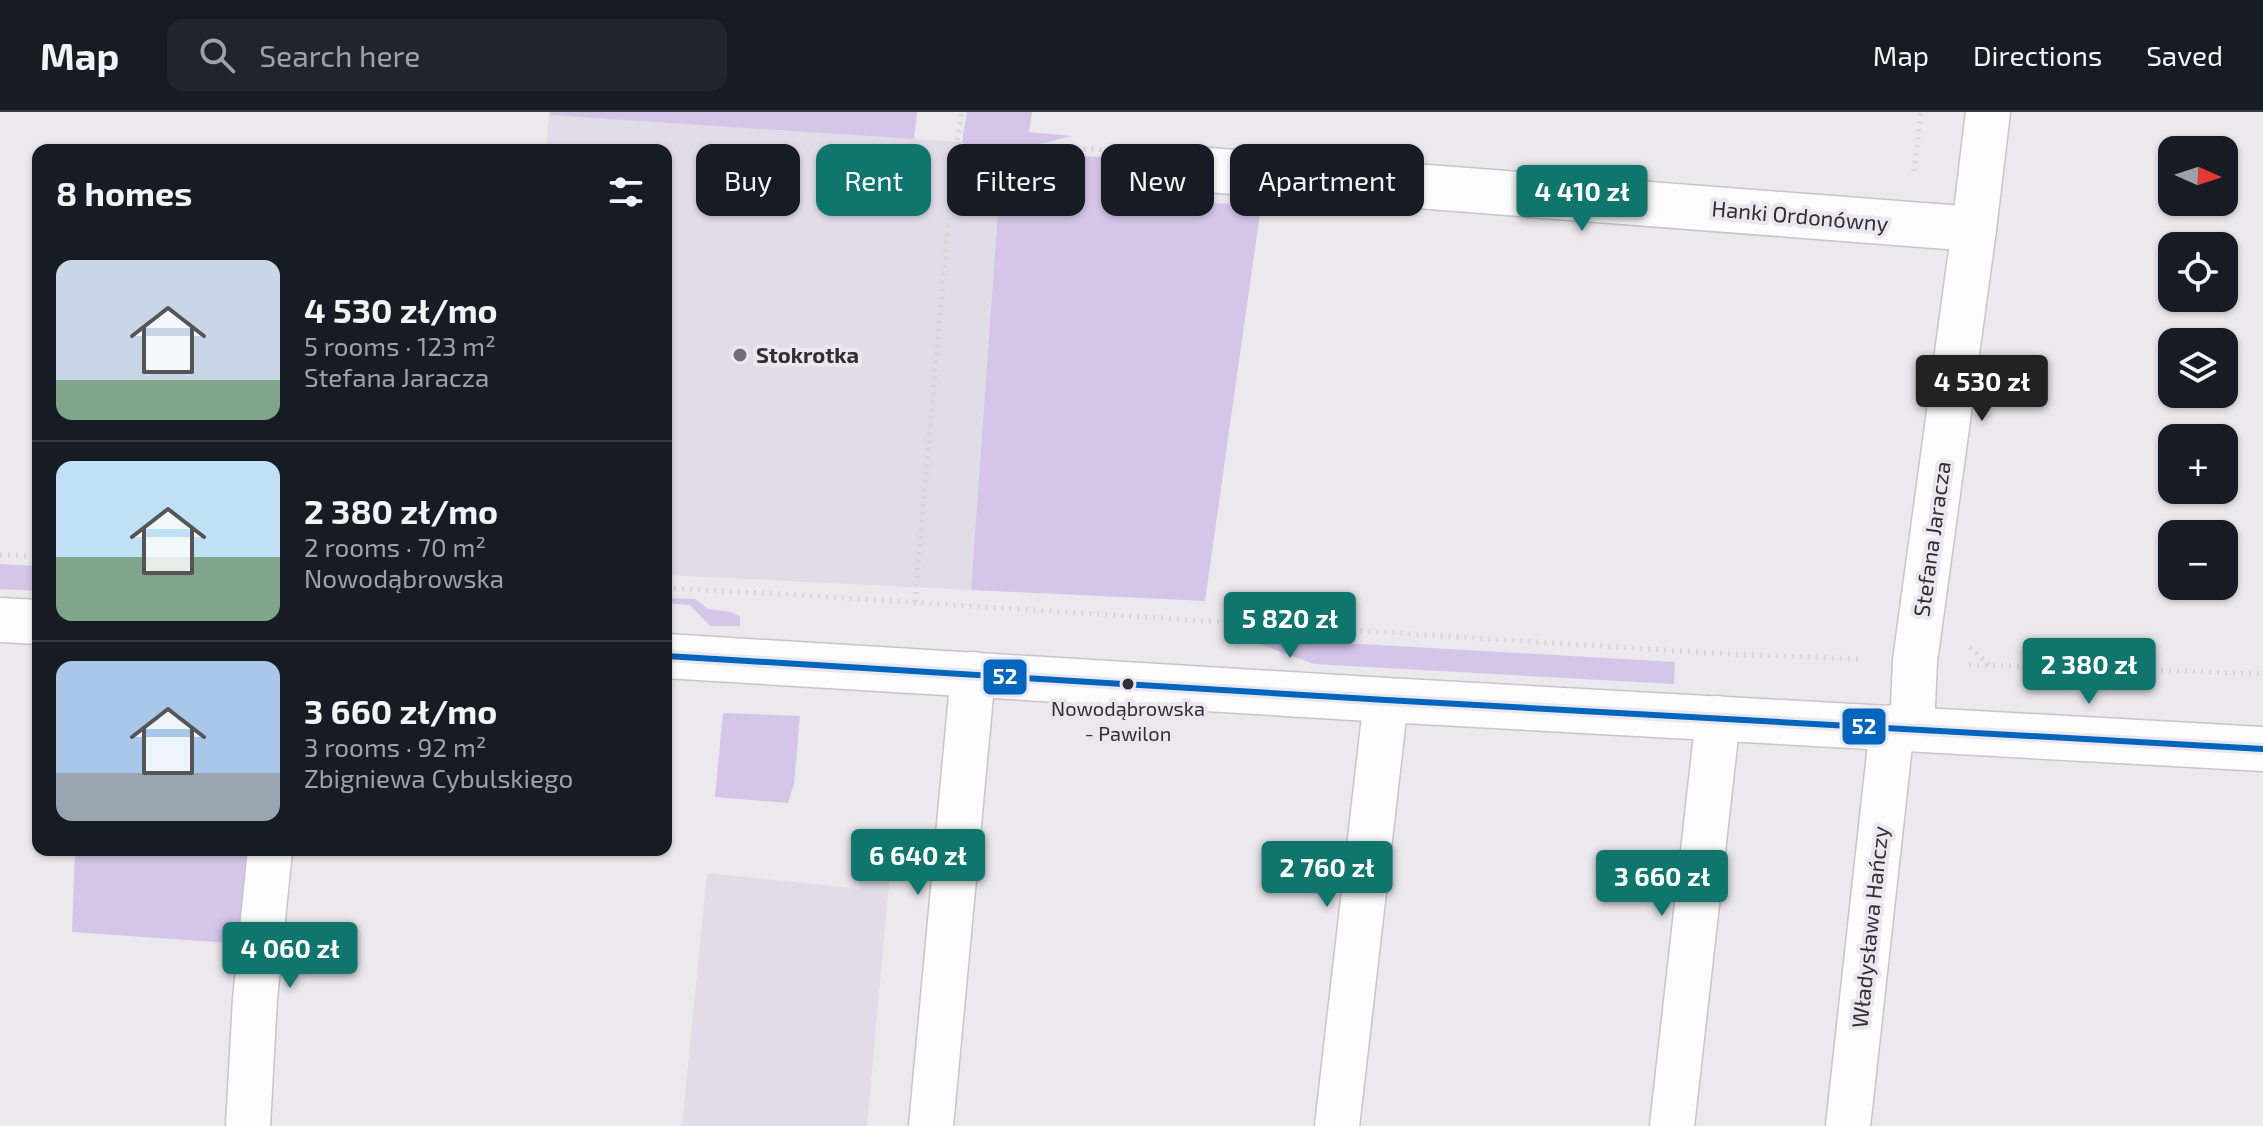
<!DOCTYPE html>
<html lang="en">
<head>
<meta charset="utf-8">
<style>
  :root { --surface:#171b24; --page:#20242c; --text:#f1f3f6; --muted:#9ea1a6; --line:#363941; --accent:#0f766e }
  body { margin:0; font-family:"Exo 2",sans-serif; background:var(--page); color:var(--text); height:100vh; display:flex; flex-direction:column; font-size:30px; white-space:nowrap }
  * { box-sizing:border-box; margin:0 }
  p { font-size:26px; color:var(--muted) }
  .icon { flex:none; width:44px; height:44px; fill:none; stroke:currentColor; stroke-width:2; stroke-linecap:round; stroke-linejoin:round }
  .map { position:relative; flex:1; overflow:hidden }
  .panel { position:absolute; left:32px; top:32px; width:640px; height:712px; display:flex; flex-direction:column; background:var(--surface); border-radius:16px; box-shadow:0 2px 6px #0004 }
  .panel>* { flex:none }
  .banner { position:absolute; left:696px; top:32px; width:760px; height:72px; display:flex; gap:16px }
  .needle { width:52px; rotate:93deg }
  .controls { position:absolute; left:2158px; top:24px; display:grid; gap:16px }
  .controls a { display:grid; place-items:center; width:80px; height:80px; border-radius:16px; background:var(--surface); box-shadow:0 2px 6px #0004; font-size:40px }
  .price { position:absolute; translate:-50% -68px; padding:0 18px; border-radius:8px; background:var(--accent); color:#fff; font-size:26px; line-height:52px; filter:drop-shadow(0 2px 4px #0008) }
  .price::after { content:''; position:absolute; left:50%; top:48px; width:24px; height:18px; margin-left:-12px; background:inherit; clip-path:polygon(0 0,100% 0,50% 100%) }
  .price.current { background:#222; color:#fff }
  ul { padding:0; list-style:none }
  li { display:flex; align-items:center; gap:24px; height:200px; padding:0 24px }
  li+li { border-top:2px solid var(--line) }
  li span { display:grid; place-items:center; flex:none; width:224px; height:160px; border-radius:16px; color:#555 }
  li>.icon { margin-inline-start:auto }
  span .icon { width:96px; height:96px; fill:#fffc; stroke-width:1 }
  li b { font-size:34px }
  h2 { display:flex; justify-content:space-between; align-items:center; height:96px; padding:0 24px; font-size:34px }
  .tag { padding:0 28px; border-radius:16px; background:var(--surface); box-shadow:0 2px 6px #0004; font-size:28px; line-height:72px }
  .tag.current { background:var(--accent); color:#fff }
  header { display:flex; align-items:center; gap:48px; box-sizing:border-box; height:112px; padding:0 40px; background:var(--surface); border-bottom:2px solid var(--line) }
  header strong { font-size:38px }
  nav { display:flex; gap:44px; margin-inline-start:auto; font-size:28px }
  .search { width:560px; height:72px; background:var(--page); display:flex; align-items:center; gap:20px; box-sizing:border-box; padding:0 28px; border-radius:16px; color:var(--muted); font-size:30px }
  .map>svg:first-child { display:block }
</style>
</head>
<body>
<header>
<strong>Map</strong>
<div class="search"><svg class="icon" aria-label="search" viewBox="0 0 24 24"><circle cx="10" cy="10" r="6"/><path d="M15 15l6 6"/></svg>Search here</div>
<nav><a>Map</a><a>Directions</a><a>Saved</a></nav>
</header>
<div class="map">
<svg width="2263" height="1014" viewBox="0 0 2263 1014">
  <rect width="100%" height="100%" fill="#ebe9ee"/>
  <g fill="#e1dce7">
    <path d="M549 3 962 30 974 40 994 44 1000 71 971 478 666 463V38H546Z"/>
    <path d="M867 720 893 727 867 1014H682L707 761 859 777Z"/>
  </g>
  <g fill="#d5c5e8">
    <path d="M550 0H917L914 27 549 3Z"/>
    <path d="M967 0H1032L1029 20 1072 24 994 44 974 40 962 30Z"/>
    <path d="M1075 44 1142 46 1166 73V88L1261 94 1205 489 971 478 1000 71Z"/>
    <path d="M0 452 38 454V479L0 477Z"/>
    <path d="M666 486 695 487 708 497 731 500 740 504V514H710L690 493 666 491Z"/>
    <path d="M1241 525 1675 550 1674 572 1314 552Z"/>
    <path d="M723 601 800 604 794 672 788 691 715 685Z"/>
    <path d="M75 738H251L244 832 72 820Z"/>
  </g>
  <g fill="none" stroke-linecap="round" stroke-linejoin="round">
    <g stroke="#c7c5c9" stroke-width="47">
      <g id="street">
        <path d="M1195 57 1974 117"/>
        <path d="M1912 616 1915 549 1974 117 1988 0"/>
        <path d="M248 1014 255 887 270 738"/>
        <path d="M931 1014 973 562"/>
        <path d="M1337 1014 1386 588"/>
        <path d="M1672 1014 1718 606"/>
        <path d="M1848 1014 1892 615"/>
      </g>
    </g>
    <g stroke="#c7c5c9" stroke-width="47">
      <g id="secondary">
        <path d="M0 508 38 510"/>
        <path d="M666 544 1386 588 2263 637"/>
      </g>
    </g>
    <g stroke="#d7d5d7" stroke-width="5" stroke-dasharray="2 6" stroke-linecap="butt">
      <path d="M953 55 997 63 1071 36 1145 40"/>
      <path d="M1914 59 1921 0"/>
      <path d="M0 443 38 444"/>
      <path d="M666 476 797 483 1727 542 1863 547"/>
      <path d="M915 490 953 55 962 0"/>
      <path d="M1970 535 1992 555"/>
      <path d="M1969 553 2068 555 2263 562"/>
    </g>
    <use href="#street" stroke="#fcfcfc" stroke-width="44"/>
    <use href="#secondary" stroke="#fcfcfc" stroke-width="44"/>
    <g stroke="#ebe7f0" stroke-width="12">
      <path id="bus-1" d="M666 544 1386 588 2263 637"/>
    </g>
    <use href="#bus-1" stroke="#0065bd" stroke-width="6"/>
  </g>
  <circle fill="#727074" stroke="#ebe7f0" stroke-width="3" cx="740" cy="243" r="8"/>
  <circle fill="#312f33" stroke="#ebe7f0" stroke-width="3" cx="1128" cy="572" r="7"/>
  <g text-anchor="middle" stroke-width="8" stroke-linejoin="round" paint-order="stroke">
    <g font-size="20" fill="#312f33" stroke="#ebe7f0">
      <text x="1128" y="604">Nowodąbrowska<tspan x="1128" dy="25">- Pawilon</tspan></text>
    </g>
    <g font-size="22" fill="#312f33" stroke="#ebe7f0">
      <text transform="translate(1800 104) rotate(5)" y="8">Hanki Ordonówny</text>
      <text transform="translate(1932 427) rotate(-82)" y="8">Stefana Jaracza</text>
      <text transform="translate(1870 815) rotate(-84)" y="8">Władysława Hańczy</text>
    </g>
    <g font-size="22" font-weight="bold" fill="#312f33" stroke="#ebe7f0" text-anchor="start">
      <text x="756" y="251">Stokrotka</text>
    </g>
  </g>
  <g stroke="#ebe7f0" stroke-width="3">
    <rect x="982" y="546" width="46" height="38" rx="8" fill="#0065bd"/>
    <rect x="1841" y="595" width="46" height="39" rx="8" fill="#0065bd"/>
  </g>
  <g font-size="22" text-anchor="middle" font-weight="bold" fill="#fff">
    <text x="1005" y="572">52</text>
    <text x="1864" y="622">52</text>
  </g>
</svg>
<div class="controls">
<a><svg class="needle" viewBox="-14 -14 28 28"><path d="M0-13l5 13h-10z" fill="#e53935"/><path d="M0 13l5-13h-10z" fill="#9ea1a6"/></svg></a>
<a><svg class="icon" aria-label="locate" viewBox="0 0 24 24"><circle cx="12" cy="12" r="6"/><path d="M12 2v4M12 18v4M2 12h4M18 12h4"/></svg></a>
<a><svg class="icon" aria-label="layers" viewBox="0 0 24 24"><path d="M12 4l9 5-9 5-9-5zM3 14l9 5 9-5"/></svg></a>
<a>+</a>
<a>−</a>
</div>
<b class="price" style="left:1582px;top:121px">4 410 zł</b>
<b class="price current" style="left:1982px;top:311px">4 530 zł</b>
<b class="price" style="left:1290px;top:548px">5 820 zł</b>
<b class="price" style="left:2089px;top:594px">2 380 zł</b>
<b class="price" style="left:918px;top:785px">6 640 zł</b>
<b class="price" style="left:1327px;top:797px">2 760 zł</b>
<b class="price" style="left:1662px;top:806px">3 660 zł</b>
<b class="price" style="left:290px;top:878px">4 060 zł</b>
<div class="banner">
<a class="tag">Buy</a>
<a class="tag current">Rent</a>
<a class="tag">Filters</a>
<a class="tag">New</a>
<a class="tag">Apartment</a>
</div>
<section class="panel">
<h2>8 homes<svg class="icon" aria-label="filters" viewBox="0 0 24 24"><path d="M4 7h16M4 17h16"/><circle cx="9" cy="7" r="2"/><circle cx="15" cy="17" r="2"/></svg></h2>
<ul>
<li><span style="background:linear-gradient(#c9d6e8 75%,#7fa58c 0)"><svg class="icon" aria-label="home" viewBox="0 0 24 24"><path d="M3 11l9-7 9 7M6 9v11h12V9"/></svg></span><div><b>4 530 zł/mo</b><p>5 rooms · 123 m²</p><p>Stefana Jaracza</p></div></li>
<li><span style="background:linear-gradient(#bfe0f5 60%,#7fa58c 0)"><svg class="icon" aria-label="home" viewBox="0 0 24 24"><path d="M3 11l9-7 9 7M6 9v11h12V9"/></svg></span><div><b>2 380 zł/mo</b><p>2 rooms · 70 m²</p><p>Nowodąbrowska</p></div></li>
<li><span style="background:linear-gradient(#a9c7e8 70%,#9aa5b1 0)"><svg class="icon" aria-label="home" viewBox="0 0 24 24"><path d="M3 11l9-7 9 7M6 9v11h12V9"/></svg></span><div><b>3 660 zł/mo</b><p>3 rooms · 92 m²</p><p>Zbigniewa Cybulskiego</p></div></li>
</ul>
</section>
</div>
</body>
</html>
